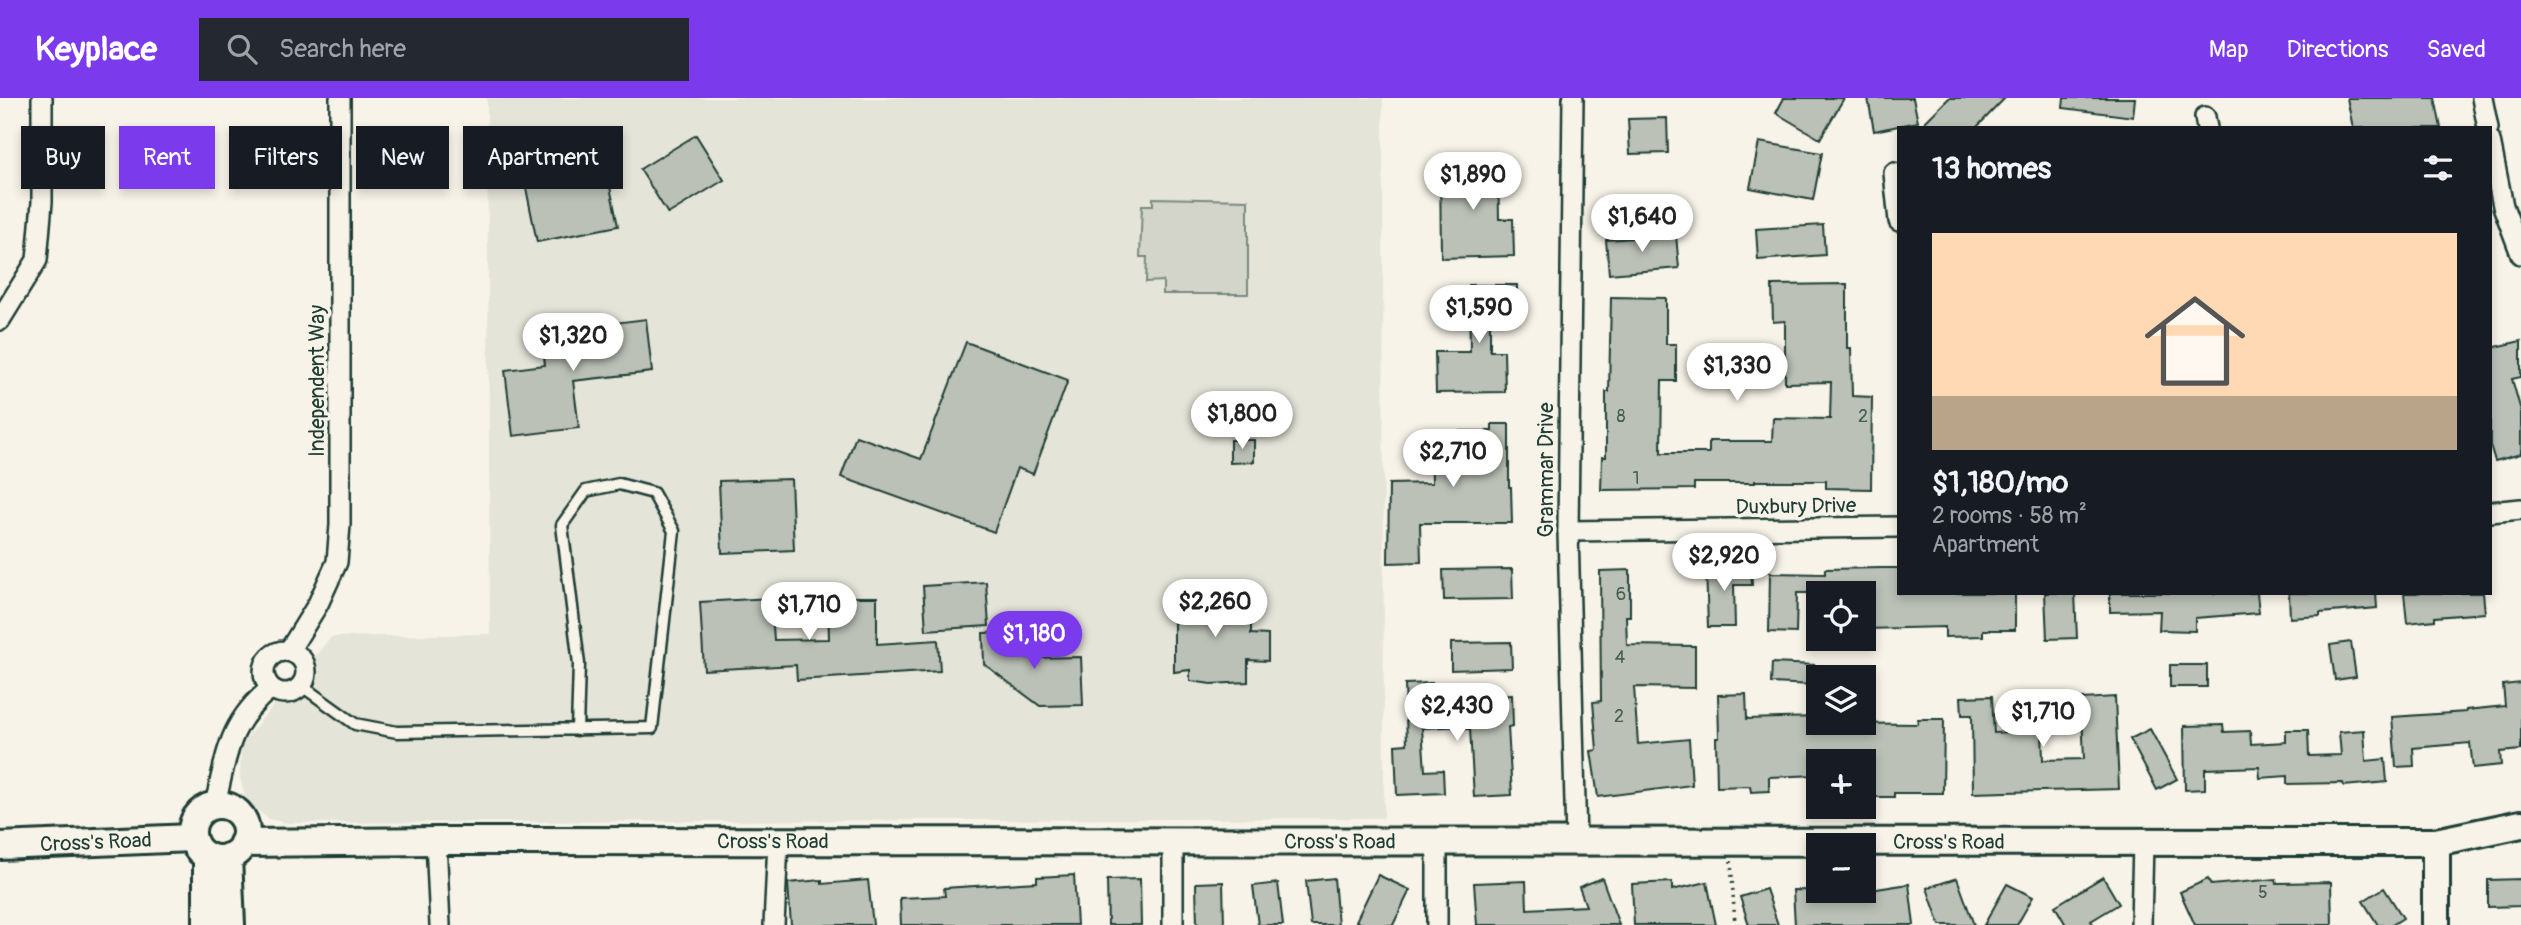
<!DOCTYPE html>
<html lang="en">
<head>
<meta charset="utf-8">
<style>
  :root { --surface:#171b24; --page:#242831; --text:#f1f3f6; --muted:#9ea1a6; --accent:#7c3aed }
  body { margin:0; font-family:Pangolin,sans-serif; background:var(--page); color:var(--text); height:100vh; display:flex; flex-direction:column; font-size:26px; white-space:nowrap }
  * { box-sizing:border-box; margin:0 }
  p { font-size:23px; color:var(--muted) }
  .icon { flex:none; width:38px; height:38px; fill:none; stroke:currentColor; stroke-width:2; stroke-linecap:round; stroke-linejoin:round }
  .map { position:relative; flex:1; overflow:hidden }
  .details { position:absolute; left:1897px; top:28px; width:595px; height:469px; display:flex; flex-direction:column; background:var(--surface); border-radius:0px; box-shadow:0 4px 10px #0003 }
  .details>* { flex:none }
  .top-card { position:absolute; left:21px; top:28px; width:665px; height:63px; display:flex; gap:14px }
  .fabs { position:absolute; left:1806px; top:483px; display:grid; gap:14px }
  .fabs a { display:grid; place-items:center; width:70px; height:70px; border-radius:0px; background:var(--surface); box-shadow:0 4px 10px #0003; font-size:35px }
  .price { position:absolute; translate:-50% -60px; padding:0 16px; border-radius:24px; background:#fff; color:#222; font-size:23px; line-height:46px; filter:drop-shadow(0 2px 4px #0008) }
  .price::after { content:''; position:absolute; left:50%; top:42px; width:21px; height:16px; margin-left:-10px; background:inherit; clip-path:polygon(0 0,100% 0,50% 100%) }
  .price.on { background:var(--accent); color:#fff }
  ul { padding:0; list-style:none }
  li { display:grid; align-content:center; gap:14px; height:371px; padding:0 35px }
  li span { display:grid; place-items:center; height:217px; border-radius:0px; color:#555 }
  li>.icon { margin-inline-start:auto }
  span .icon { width:126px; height:126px; fill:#fffc; stroke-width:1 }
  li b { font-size:30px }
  h2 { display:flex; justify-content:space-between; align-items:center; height:84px; padding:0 35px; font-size:30px }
  .tag { padding:0 24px; border-radius:0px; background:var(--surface); box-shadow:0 4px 10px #0003; font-size:24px; line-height:63px }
  .tag.on { background:var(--accent); color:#fff }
  header { display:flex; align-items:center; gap:42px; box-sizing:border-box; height:98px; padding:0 35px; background:var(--accent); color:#fff }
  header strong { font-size:33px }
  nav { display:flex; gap:38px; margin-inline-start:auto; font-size:24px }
  .search { width:490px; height:63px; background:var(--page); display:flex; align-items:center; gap:18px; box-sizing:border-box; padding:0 24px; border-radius:0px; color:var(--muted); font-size:26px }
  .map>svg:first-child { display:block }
</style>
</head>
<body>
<header>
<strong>Keyplace</strong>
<div class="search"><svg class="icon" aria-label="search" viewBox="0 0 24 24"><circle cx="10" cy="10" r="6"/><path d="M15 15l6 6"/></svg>Search here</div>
<nav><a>Map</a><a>Directions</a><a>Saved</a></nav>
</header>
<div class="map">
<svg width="2521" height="827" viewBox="0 0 2521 827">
  <rect width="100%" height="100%" fill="#f7f3e8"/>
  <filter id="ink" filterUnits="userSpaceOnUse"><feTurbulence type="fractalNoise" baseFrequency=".0143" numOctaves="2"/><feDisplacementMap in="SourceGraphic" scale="14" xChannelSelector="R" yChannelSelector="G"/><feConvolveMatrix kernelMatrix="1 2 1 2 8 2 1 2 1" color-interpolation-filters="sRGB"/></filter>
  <g filter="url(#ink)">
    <path fill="#e5e4d9" d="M487 0H1383L1384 720 288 725 268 721 246 703 240 679 241 646 331 539 490 536Z"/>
    <path fill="#d3d5ca" stroke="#79897f" stroke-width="2" d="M1153 100 1248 102V196H1163V183L1146 184 1147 159H1140L1142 107H1153Z"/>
    <g fill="#bbc1b6" stroke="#1f3d34" stroke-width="2">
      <path d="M1784 0H1844L1820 41 1776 15Z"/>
      <path d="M1868 0H1913L1918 24 1874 33Z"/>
      <path d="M1949 0H2005L1976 30H1919Z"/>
      <path d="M2064 0H2135L2133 19 2063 10Z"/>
      <path d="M2347 0H2435L2441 30H2353Z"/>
      <path d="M1667 20 1668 55 1630 56 1628 21Z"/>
      <path d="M696 37 724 82 668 116 640 71Z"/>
      <path d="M1759 44 1822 55 1813 102 1750 90Z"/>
      <path d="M1498 62 1499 121H1513L1514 158 1441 160 1440 64Z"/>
      <path d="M605 64 618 128 537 144 524 80Z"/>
      <path d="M1823 127 1825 157 1758 162 1756 131Z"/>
      <path d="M1676 137 1679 170 1609 176 1606 142Z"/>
      <path d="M1847 186V250H1851L1852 298 1872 299 1871 391 1826 390V383H1755V385H1694V391L1601 392 1602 359H1606V294H1609L1611 199 1666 200V246H1676V283H1662L1661 355H1709V343H1772L1773 320 1830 321 1831 284 1785 285V223L1773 224 1772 187Z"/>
      <path d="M1469 187H1517V221H1490V253H1504L1505 294 1436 295 1435 254H1470Z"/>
      <path d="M646 221 652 274 573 283 579 330 513 338 505 272 545 267 541 234Z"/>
      <path d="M2521 243V279L2512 281 2521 313V356L2495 363 2490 347V250Z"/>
      <path d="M966 244 1068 282 1033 376 1017 370 994 434 841 379 856 338 921 361Z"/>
      <path d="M1492 326H1509V389H1511L1512 425H1420L1421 464 1388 465 1389 386 1432 385 1431 333H1492Z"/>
      <path d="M1230 342H1254V364L1230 365Z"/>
      <path d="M791 381 794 452 722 455 719 383Z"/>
      <path d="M1751 468 1752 487H1734L1735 529H1708L1706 469Z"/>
      <path d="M1882 470H1899V495H2015V532H1983V538L1945 539V529L1864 531V495H1797L1796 535 1769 534 1770 475 1825 476V471Z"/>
      <path d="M1512 471 1513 501 1444 502 1443 472Z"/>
      <path d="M1630 472V518H1626L1627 547 1695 548V590L1634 589 1638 646 1689 641 1692 687 1598 699 1591 653 1597 652 1593 604 1601 603 1600 473Z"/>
      <path d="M986 484 989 528 926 532 923 488Z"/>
      <path d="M1182 493H1236V518L1251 521V536L1268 537V563L1248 562V584L1211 586 1190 583V572L1174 574V519H1182Z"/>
      <path d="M2045 495H2075L2077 540 2047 541Z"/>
      <path d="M2110 495H2257L2259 515 2195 520V533L2159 532 2160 513 2110 514Z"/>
      <path d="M2289 495H2376L2377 510 2320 515V518L2290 520Z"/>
      <path d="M2404 495H2483L2485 515 2435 519V522L2407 525Z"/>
      <path d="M828 499H877V546L938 542 940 573 797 582 796 567 704 572 700 504 771 500 774 542 829 541Z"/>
      <path d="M1026 534 1027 560 1081 559 1083 607 1040 608 984 566 983 535Z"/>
      <path d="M1511 544 1512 570 1451 572V545Z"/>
      <path d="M2351 544 2356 579 2335 582 2330 547Z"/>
      <path d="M1772 565 1815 567 1814 587 1771 585Z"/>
      <rect x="2170" y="567" width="37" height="22"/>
      <path d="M1432 585 1433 612 1466 611 1465 599 1512 597 1513 628 1508 629 1512 697 1474 699 1470 631H1467L1466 628 1422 630 1425 673 1443 672 1444 695 1397 697 1395 647 1407 646 1405 586Z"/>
      <path d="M2521 585V652L2500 654 2501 667 2473 670 2470 645 2413 650 2414 668 2396 669 2392 619 2466 614V612L2505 608 2503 587Z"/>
      <path d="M1746 596 1747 621 1818 619V625L1918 626V621H1944L1943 695H1894V699H1864V663H1818V677L1769 679V693L1751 694 1750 688 1717 689 1716 640H1719L1718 597Z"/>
      <path d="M2066 597V602L2115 599 2119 691 1973 695 1972 617H1962L1961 599 1992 598 1994 635 2042 632 2043 662 2084 661 2082 616 2032 618 2031 599Z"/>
      <path d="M2223 627 2224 634 2250 633 2251 646 2286 644V632H2308L2309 658 2341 657 2339 634 2364 632 2366 663 2385 661 2387 684 2344 688 2343 685 2287 686V678L2260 680 2259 669 2205 671V691L2185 692 2184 628Z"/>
      <path d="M2150 631 2177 681 2157 692 2130 641Z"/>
      <path d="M1074 777 1077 827H901L900 800 945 798 944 790 1037 784V779Z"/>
      <path d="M1378 777 1410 792 1393 827H1364L1356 823Z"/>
      <path d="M2103 779 2119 806 2091 823 2094 827H2066L2055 808Z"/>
      <path d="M1334 780 1338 827H1311L1306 783Z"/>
      <path d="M1602 780 1619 827H1477L1474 785 1526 783 1527 811 1586 808 1579 789Z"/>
      <path d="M1957 780 1974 827H1940L1927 790Z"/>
      <path d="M1140 781 1141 827H1108L1107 782Z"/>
      <path d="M2208 781 2211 787 2276 781 2277 785 2331 784 2332 827H2195L2180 794Z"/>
      <path d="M2521 781V808L2488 809V782Z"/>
      <path d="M822 782V786L868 782 873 827H791L788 785Z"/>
      <path d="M1223 784 1224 827H1197L1196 785Z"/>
      <path d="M1672 784V792L1707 784 1716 827H1634L1632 786Z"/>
      <path d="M1278 785 1283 827H1258L1253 788Z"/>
      <path d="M1909 786 1914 827H1795L1793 792 1864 793Z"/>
      <path d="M2007 786 2033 799 2017 827H1984Z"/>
      <path d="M2384 790 2403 820 2392 827H2378L2363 803Z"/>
      <path d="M1766 791 1778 827H1749L1740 799Z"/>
    </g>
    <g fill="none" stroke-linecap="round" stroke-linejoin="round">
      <g stroke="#1f3d34" stroke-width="15">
        <path id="lane" d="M302 588 355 626 397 634 652 630 674 433 653 395 619 386 586 393 562 427 579 566 577 632"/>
      </g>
      <g stroke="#1f3d34" stroke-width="24">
        <g id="street">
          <path d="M1573 0 1568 433 1576 744"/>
          <path d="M2482 0 2488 30"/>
          <path d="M2205 19 2207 30"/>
          <path d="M2490 43 2503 108 2521 156"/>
          <path d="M1894 75 1899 123"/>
          <path d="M0 222 37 162 42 104V0"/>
          <path d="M2490 414 2521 411"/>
          <path d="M1568 433 1899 429"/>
          <circle cx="285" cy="574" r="21"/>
          <path d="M289 553 318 506 337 464 340 427V0"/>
          <path d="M215 707C227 656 228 625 271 590"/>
          <path d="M436 743 440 827"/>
          <path d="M1437 744V827"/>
          <path d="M1173 745V827"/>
          <path d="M774 827 778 744"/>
          <path d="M2141 827 2143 744"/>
        </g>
      </g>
      <g stroke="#1f3d34" stroke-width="32">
        <g id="secondary">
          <circle cx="219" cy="734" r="27"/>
          <path id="s1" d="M243 745 436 743 2436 744 2521 726"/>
          <path id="s2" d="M0 748 192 740"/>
          <path d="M228 759 231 827"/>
          <path d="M207 827V758"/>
          <path d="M2436 827V744"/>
        </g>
      </g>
      <path stroke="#1f3d34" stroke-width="3.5" stroke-dasharray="2 5" stroke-linecap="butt" d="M1731 763 1735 827"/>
      <use href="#lane" stroke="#f7f3e8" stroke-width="10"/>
      <use href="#street" stroke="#f7f3e8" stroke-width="19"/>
      <use href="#secondary" stroke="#f7f3e8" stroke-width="26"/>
    </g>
  </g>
  <g text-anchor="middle" stroke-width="7" stroke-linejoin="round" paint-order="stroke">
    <g font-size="18" fill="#465e54">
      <text x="1621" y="324">8</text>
      <text x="1863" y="324">2</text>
      <text x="1636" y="386">1</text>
      <text x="1621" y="502">6</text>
      <text x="1620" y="565">4</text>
      <text x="1619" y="624">2</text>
      <text x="2263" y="800">5</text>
    </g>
    <g font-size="21" fill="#1f3d34" stroke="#f7f3e8">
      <text transform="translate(317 283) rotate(-90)" y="7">Independent Way</text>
      <text transform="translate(1546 372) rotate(-90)" y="7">Grammar Drive</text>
      <text transform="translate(1796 408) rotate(-1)" y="7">Duxbury Drive</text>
      <text dy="7" stroke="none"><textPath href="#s2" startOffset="96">Cross's Road</textPath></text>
      <text dy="7" stroke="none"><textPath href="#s1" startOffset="530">Cross's Road</textPath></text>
      <text dy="7" stroke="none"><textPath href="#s1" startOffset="1097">Cross's Road</textPath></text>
      <text dy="7" stroke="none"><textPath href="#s1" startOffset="1706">Cross's Road</textPath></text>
    </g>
  </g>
</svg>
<div class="fabs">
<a><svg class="icon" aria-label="locate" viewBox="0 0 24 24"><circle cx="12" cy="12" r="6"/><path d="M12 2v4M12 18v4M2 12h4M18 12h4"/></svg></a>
<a><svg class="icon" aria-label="layers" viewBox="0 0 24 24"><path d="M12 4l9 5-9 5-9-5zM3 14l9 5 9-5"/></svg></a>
<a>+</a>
<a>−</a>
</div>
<b class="price" style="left:1473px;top:114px">$1,890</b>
<b class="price" style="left:1642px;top:156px">$1,640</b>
<b class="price" style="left:1479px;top:247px">$1,590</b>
<b class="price" style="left:573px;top:275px">$1,320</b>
<b class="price" style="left:1737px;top:305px">$1,330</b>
<b class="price" style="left:1242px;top:353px">$1,800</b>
<b class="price" style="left:1453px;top:391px">$2,710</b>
<b class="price" style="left:1724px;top:495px">$2,920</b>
<b class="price" style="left:1215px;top:541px">$2,260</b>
<b class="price" style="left:809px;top:544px">$1,710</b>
<b class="price on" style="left:1034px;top:573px">$1,180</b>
<b class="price" style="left:1457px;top:645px">$2,430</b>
<b class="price" style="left:2043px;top:651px">$1,710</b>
<div class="top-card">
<a class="tag">Buy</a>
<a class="tag on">Rent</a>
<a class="tag">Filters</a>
<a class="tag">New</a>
<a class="tag">Apartment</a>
</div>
<section class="details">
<h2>13 homes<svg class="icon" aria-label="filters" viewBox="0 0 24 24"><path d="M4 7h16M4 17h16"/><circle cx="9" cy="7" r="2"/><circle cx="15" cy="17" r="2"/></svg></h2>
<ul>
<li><span style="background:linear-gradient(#ffd9b3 75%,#b9a48a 0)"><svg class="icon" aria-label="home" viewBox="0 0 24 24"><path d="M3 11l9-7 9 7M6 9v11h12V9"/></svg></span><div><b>$1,180/mo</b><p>2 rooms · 58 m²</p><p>Apartment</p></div></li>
</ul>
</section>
</div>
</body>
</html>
